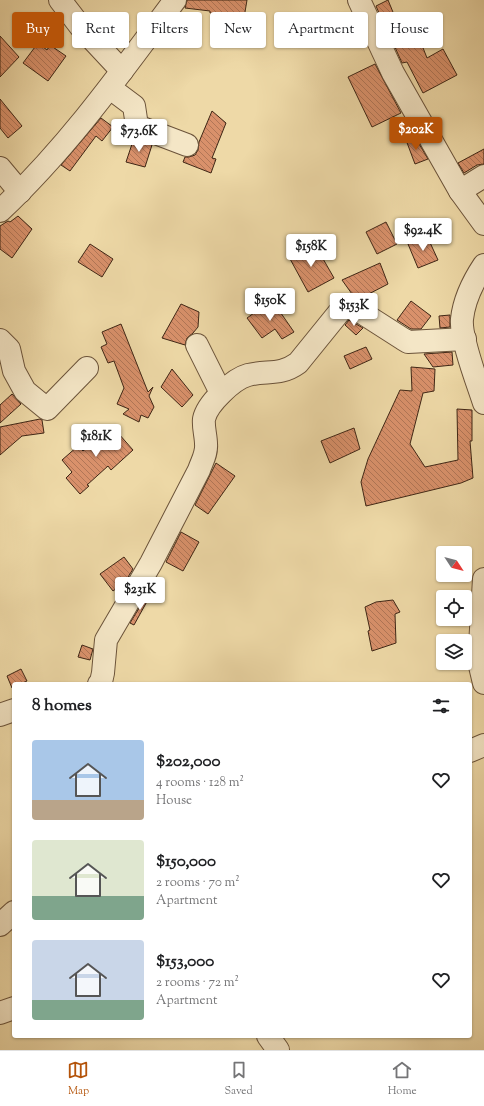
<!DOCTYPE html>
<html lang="en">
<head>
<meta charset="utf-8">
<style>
  :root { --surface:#fff; --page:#f2f2f2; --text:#202124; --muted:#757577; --line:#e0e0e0; --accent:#b45309 }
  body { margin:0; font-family:"Sorts Mill Goudy",serif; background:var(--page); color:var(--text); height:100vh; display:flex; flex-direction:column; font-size:15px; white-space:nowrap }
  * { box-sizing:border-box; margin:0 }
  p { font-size:13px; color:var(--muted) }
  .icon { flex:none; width:22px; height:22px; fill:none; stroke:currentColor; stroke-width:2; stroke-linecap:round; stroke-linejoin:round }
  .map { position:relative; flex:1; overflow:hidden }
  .drawer { position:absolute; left:12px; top:682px; width:460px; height:356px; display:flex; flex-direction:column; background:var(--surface); border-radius:4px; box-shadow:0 1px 3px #0004 }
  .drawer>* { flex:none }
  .banner { position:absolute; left:12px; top:12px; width:460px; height:36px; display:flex; gap:8px }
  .needle { width:26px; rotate:126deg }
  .controls { position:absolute; left:436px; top:546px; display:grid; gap:8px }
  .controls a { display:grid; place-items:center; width:36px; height:36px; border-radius:4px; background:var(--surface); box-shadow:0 1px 3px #0004; font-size:20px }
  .price { position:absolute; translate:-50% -34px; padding:0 9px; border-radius:4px; background:#fff; color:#222; font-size:13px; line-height:26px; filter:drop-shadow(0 1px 2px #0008) }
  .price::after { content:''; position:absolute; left:50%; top:24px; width:12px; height:9px; margin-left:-6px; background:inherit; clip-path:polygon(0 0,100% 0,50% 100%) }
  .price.active { background:var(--accent); color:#fff }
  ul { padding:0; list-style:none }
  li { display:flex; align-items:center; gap:12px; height:100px; padding:0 20px }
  li span { display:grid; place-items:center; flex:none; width:112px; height:80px; border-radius:4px; color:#555 }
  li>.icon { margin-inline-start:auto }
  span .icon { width:48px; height:48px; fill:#fffc; stroke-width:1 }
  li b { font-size:17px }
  h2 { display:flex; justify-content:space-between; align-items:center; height:48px; padding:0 20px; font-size:17px }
  .tag { padding:0 14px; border-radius:4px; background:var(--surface); box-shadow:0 1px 3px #0004; font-size:14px; line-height:36px }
  .tag.active { background:var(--accent); color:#fff }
  .menu { display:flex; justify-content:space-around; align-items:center; height:56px; border-top:1px solid var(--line); background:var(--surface); font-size:11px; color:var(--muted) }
  .menu a { display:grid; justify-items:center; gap:2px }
  .menu .active { color:var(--accent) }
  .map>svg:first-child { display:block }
</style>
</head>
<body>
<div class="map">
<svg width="484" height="1050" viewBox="0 0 484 1050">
  <defs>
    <pattern id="building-back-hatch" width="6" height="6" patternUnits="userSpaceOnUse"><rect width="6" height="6" fill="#d9916b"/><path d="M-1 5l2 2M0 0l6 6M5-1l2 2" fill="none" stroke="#b17657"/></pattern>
  </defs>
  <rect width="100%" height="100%" fill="#eed9a7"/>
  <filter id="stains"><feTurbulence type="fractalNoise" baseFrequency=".005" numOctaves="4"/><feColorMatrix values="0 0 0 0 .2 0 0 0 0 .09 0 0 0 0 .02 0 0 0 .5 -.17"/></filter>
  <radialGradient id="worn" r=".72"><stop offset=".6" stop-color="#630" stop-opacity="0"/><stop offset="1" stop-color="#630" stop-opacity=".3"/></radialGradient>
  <g fill="url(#building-back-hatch)" stroke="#3f2615">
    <path d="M187 0H247L244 18 210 13V11L185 8Z"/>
    <path d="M388 0 395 17 383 22 376 6Z"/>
    <path d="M418 35 427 58 443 49 457 75 423 93 407 62 402 63 394 45 409 36 410 38Z"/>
    <path d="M0 36 19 57 0 77Z"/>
    <path d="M38 43 47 50 50 45 66 56 48 81 23 63Z"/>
    <path d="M375 64 401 113 372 127 348 77Z"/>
    <path d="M0 99 22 126 8 138 0 128Z"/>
    <path d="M212 111 226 123 212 158 216 159 211 173 183 162 185 157H189L195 155 198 150 199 142Z"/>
    <path d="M101 118 113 127 102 141 96 136 70 171 61 165Z"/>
    <path d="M415 137 428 159 415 164 406 140Z"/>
    <path d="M134 138 152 145 145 167 126 162Z"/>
    <path d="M484 149V164L477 165 464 173 458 163Z"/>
    <path d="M18 216 32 229 12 258 0 249V226L8 221 10 222Z"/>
    <path d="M386 222 397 244 377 254 366 232Z"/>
    <path d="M427 236 438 260 418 268 408 244Z"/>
    <path d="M314 243 334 278 308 292 289 257Z"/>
    <path d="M90 244 113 259 102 277 78 262Z"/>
    <path d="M380 263 388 284 361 298 352 294 342 280Z"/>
    <path d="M411 301 431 316 421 329H411L397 320Z"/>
    <path d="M268 303 273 309 276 306 294 332 282 339 275 329 262 338 247 318Z"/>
    <path d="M181 304 199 312 198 327 193 333 187 338 185 345 162 338Z"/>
    <path d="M450 315V327L440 328 439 316Z"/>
    <path d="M349 320 363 328 356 335 345 325Z"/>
    <path d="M121 324 148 392 153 387 149 396 154 407 148 418 141 415 139 422 123 414 129 409 117 404 124 388 114 361 108 363 101 347 107 344 102 332Z"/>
    <path d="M366 347 372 359 350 369 344 356Z"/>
    <path d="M452 352 453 365 433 367 424 354Z"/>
    <path d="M411 367 435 369 434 391 423 393 410 444 425 467 458 460 457 409 472 410V441H470L473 478 461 483 366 506 361 482 368 459 400 390 412 391Z"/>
    <path d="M172 369 193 395 182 407 161 387Z"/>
    <path d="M12 394 21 404 0 423V405Z"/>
    <path d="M40 419 42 420 44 433 22 436 0 455V427Z"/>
    <path d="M111 425 133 450 111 470 108 466 87 485 89 486 80 494 66 478 72 472 62 460 78 446 83 451Z"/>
    <path d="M354 428 360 449 330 463 321 441Z"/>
    <path d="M216 463 235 476 208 514 195 505Z"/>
    <path d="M181 532 199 542 183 571 166 562Z"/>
    <path d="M124 557 133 569 125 582 113 591 100 574Z"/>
    <path d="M147 595 150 596 134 625 130 623Z"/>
    <path d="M393 600 400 612 395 614 396 643 372 651 368 631 370 630 365 607 376 602Z"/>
    <path d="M82 645 93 649 90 660 78 657Z"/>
    <path d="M21 669 27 681 20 684H14V687L12 688 7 676Z"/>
  </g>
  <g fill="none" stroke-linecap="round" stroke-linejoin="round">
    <g stroke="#6b533a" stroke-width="24">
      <g id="minor">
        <path d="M60 0 80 26 122 71"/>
        <path d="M359 0 393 73 460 191 484 224"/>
        <path d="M110 88 134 106 137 126 187 145"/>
        <path d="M0 168 20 192"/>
        <path d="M460 191 484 176"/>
        <path d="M0 211C67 148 120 74 175 0"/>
        <path d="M484 265C474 280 464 300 462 319 460 338 478 384 484 403"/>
        <path d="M0 340 9 349 14 371 25 391 47 409 87 368"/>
        <path d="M197 345 221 393"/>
        <path d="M484 579 479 662 484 683"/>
        <path d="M99 684 101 682 103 673 106 640 151 563 199 470C202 461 207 454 206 444 206 436 203 427 204 419 207 404 233 379 248 375 267 370 280 376 298 363L345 305 353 307 403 339 408 342 465 339"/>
        <path d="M0 715 14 710"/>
        <path d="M470 751 484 745"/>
        <path d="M0 925 14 912"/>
        <path d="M0 1013 14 1008"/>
        <path d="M268 1036 278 1050"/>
      </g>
    </g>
    <use href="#minor" stroke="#f4e6c6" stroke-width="22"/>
  </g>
  <rect width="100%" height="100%" filter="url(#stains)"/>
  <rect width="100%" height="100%" fill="url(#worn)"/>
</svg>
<div class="controls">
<a><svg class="needle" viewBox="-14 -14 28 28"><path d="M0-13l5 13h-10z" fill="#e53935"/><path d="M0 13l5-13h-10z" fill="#757577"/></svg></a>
<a><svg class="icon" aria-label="locate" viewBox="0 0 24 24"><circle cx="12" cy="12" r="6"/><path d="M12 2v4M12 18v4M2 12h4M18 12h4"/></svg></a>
<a><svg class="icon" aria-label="layers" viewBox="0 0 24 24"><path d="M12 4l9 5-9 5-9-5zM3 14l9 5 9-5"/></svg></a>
</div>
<b class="price active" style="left:416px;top:151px">$202K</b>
<b class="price" style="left:139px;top:153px">$73.6K</b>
<b class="price" style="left:423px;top:252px">$92.4K</b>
<b class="price" style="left:311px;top:268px">$158K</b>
<b class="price" style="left:270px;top:322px">$150K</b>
<b class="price" style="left:354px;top:327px">$153K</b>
<b class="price" style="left:96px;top:458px">$181K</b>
<b class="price" style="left:140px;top:611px">$231K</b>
<div class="banner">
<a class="tag active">Buy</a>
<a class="tag">Rent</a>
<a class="tag">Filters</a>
<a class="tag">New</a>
<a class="tag">Apartment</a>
<a class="tag">House</a>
</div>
<section class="drawer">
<h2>8 homes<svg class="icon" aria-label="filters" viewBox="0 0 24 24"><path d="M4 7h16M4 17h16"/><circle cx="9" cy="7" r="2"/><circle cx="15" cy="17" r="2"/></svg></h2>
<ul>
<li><span style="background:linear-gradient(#a9c7e8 75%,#b9a48a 0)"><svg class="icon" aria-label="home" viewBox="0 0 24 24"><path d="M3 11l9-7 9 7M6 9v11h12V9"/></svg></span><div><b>$202,000</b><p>4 rooms · 128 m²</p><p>House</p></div><svg class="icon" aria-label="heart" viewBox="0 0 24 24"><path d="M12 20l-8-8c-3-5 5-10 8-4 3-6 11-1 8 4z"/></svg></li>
<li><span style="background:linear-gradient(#dfe7d0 70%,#7fa58c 0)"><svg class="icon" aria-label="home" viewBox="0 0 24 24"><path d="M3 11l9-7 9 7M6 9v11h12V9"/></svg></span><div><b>$150,000</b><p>2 rooms · 70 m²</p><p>Apartment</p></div><svg class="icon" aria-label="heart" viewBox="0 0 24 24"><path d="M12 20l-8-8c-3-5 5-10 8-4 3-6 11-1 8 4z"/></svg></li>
<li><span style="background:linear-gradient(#c9d6e8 75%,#7fa58c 0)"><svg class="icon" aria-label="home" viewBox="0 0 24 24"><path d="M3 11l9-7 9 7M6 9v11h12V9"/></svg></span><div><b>$153,000</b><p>2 rooms · 72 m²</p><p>Apartment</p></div><svg class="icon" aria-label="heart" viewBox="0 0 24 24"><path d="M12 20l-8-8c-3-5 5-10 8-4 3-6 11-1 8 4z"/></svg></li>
</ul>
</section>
</div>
<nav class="menu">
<a class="active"><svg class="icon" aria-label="map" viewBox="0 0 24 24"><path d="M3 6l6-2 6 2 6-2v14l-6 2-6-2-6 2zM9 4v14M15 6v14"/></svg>Map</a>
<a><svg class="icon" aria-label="saved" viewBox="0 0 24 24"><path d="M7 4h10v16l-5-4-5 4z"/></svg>Saved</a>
<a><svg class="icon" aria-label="home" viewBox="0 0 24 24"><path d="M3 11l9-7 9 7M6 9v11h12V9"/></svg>Home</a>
</nav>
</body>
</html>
